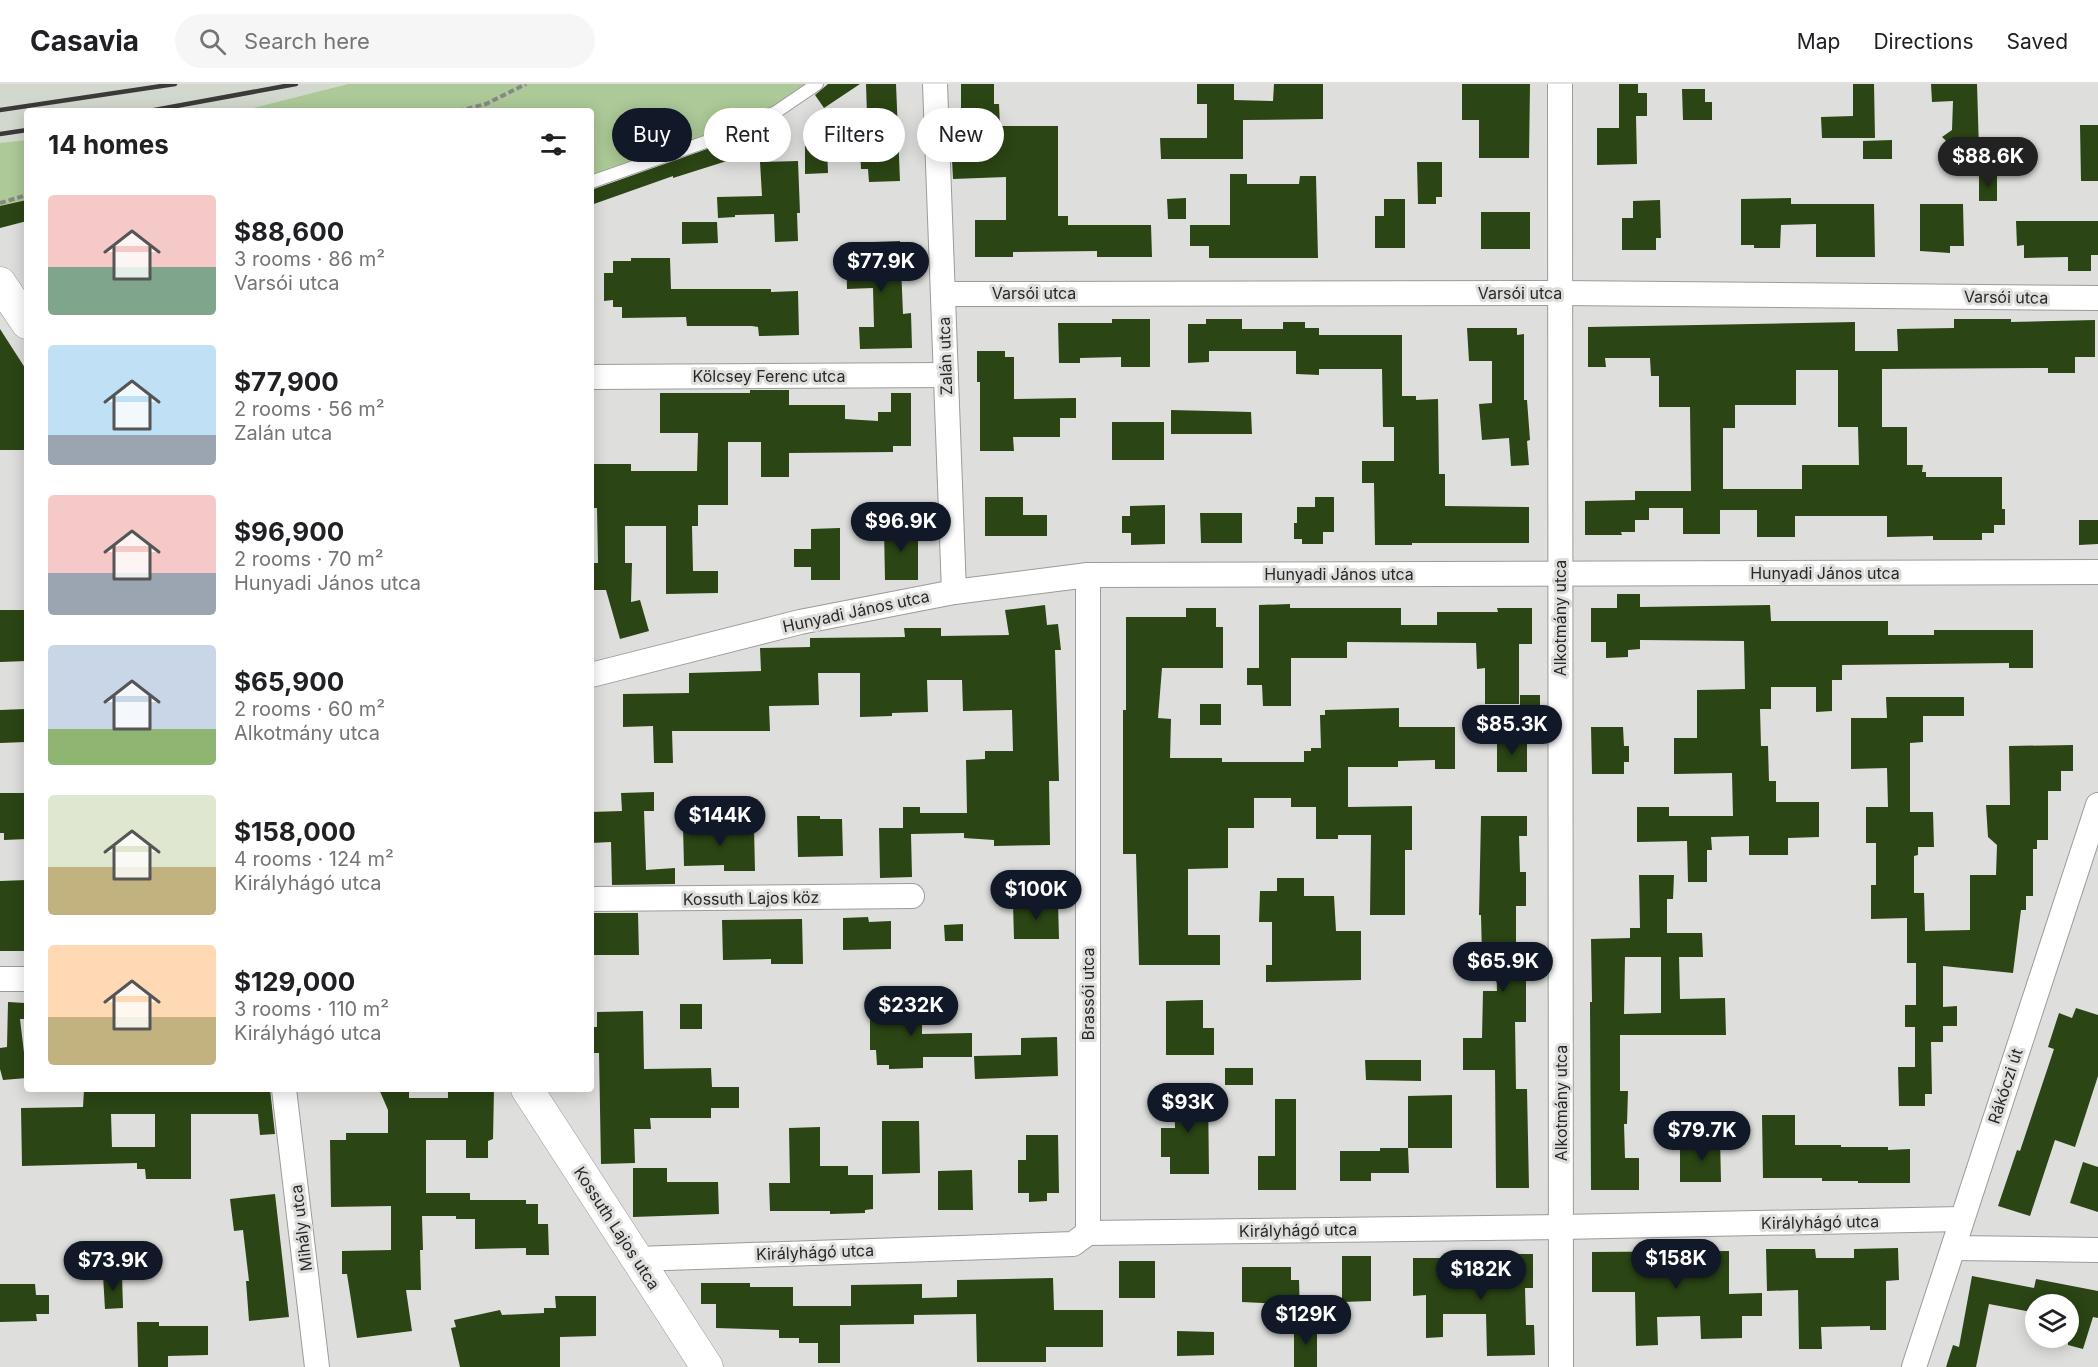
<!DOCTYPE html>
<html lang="en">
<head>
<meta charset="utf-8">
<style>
  :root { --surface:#fff; --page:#f6f6f6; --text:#202124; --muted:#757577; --line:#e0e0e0; --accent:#111827 }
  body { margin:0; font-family:Inter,sans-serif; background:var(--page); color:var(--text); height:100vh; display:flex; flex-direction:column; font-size:22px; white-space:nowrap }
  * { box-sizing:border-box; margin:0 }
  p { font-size:20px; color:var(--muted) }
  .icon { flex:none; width:33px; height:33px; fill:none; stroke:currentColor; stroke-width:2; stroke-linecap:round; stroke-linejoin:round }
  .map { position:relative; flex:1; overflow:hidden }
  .panel { position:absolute; left:24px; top:24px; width:570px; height:984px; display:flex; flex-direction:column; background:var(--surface); border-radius:6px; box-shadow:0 3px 15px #0003 }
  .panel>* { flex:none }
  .banner { position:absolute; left:612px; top:24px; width:570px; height:54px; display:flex; gap:12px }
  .fabs { position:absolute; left:2025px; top:1210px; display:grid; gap:12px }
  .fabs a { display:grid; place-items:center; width:54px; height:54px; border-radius:50%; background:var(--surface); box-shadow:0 3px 15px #0003; font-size:30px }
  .price { position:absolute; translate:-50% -51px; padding:0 14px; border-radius:21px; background:var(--accent); color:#fff; font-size:20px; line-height:39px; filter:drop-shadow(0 2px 3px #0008) }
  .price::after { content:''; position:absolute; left:50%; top:36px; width:18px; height:14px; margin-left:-9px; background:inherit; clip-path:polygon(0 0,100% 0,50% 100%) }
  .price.current { background:#222; color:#fff }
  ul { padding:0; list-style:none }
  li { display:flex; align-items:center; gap:18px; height:150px; padding:0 24px }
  li span { display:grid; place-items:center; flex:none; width:168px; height:120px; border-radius:6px; color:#555 }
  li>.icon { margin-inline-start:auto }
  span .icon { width:72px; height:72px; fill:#fffc; stroke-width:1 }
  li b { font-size:26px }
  h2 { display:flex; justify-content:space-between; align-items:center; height:72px; padding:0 24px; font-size:26px }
  .pill { padding:0 21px; border-radius:27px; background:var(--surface); box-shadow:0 3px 15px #0003; font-size:21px; line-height:54px }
  .pill.current { background:var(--accent); color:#fff }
  header { display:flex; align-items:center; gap:36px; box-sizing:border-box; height:84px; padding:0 30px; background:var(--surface); border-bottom:2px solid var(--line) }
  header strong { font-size:28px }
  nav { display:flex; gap:33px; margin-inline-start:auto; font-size:21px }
  .search { width:420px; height:54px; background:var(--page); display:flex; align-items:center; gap:15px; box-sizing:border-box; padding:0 21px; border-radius:33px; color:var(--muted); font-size:22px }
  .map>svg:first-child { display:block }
</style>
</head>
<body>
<header>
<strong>Casavia</strong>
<div class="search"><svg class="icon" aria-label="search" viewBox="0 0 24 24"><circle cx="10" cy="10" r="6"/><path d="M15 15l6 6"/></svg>Search here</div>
<nav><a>Map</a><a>Directions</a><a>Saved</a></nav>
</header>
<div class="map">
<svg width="2098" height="1283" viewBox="0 0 2098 1283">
  <rect width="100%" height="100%" fill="#dedfdc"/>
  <path fill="#d2d8ce" d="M0 0H348L241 27H27V56L0 59Z"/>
  <g fill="#acc997">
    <path d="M348 0H808L773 25 709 51 591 93V27H241Z"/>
    <path d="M27 56V117L0 129V59Z"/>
  </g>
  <g fill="#2b4514" fill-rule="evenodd">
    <path d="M828 0H860L824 24 815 11Z"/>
    <path d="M866 0H896L900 97 869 98 868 85H861L860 62H868Z"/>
    <path d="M961 0H994V20H999L1000 42H1058V132H1068V141H1151L1152 173H1097V167L1013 168V173H975V136H1006V93L953 95 951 56 961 55Z"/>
    <path d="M1197 0H1234V16L1273 17 1274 0H1323V35L1243 36V75H1161L1160 54H1207V20H1197Z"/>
    <path d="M1462 0H1530L1529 74H1479V36H1462Z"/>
    <path d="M1619 0H1638V9H1647V32H1636L1637 80 1597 81V44H1619Z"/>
    <path d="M1853 0H1874L1875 54H1822L1821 33 1853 32Z"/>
    <path d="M1931 0H1977L1979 66H1956L1942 53 1952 46 1953 17 1932 18Z"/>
    <path d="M1682 5H1705V18H1712V36H1683Z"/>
    <path d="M2080 41H2098V97H2081Z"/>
    <path d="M830 45 831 63 827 64 828 89 805 90V46Z"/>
    <path d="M1892 56V75H1863V57Z"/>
    <path d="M727 58 730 76 673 94V92L591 121V106Z"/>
    <path d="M798 77 800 129H797L798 157 775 158 774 130 735 131V133L718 134 717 113 762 112 760 78Z"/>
    <path d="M1417 78H1442V113H1436V120H1418Z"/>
    <path d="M1230 90H1247V100H1299L1300 92H1316L1318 174H1209V162H1190V141H1230Z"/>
    <path d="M1997 90V117H1979V91Z"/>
    <path d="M1186 114V135H1168L1167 115Z"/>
    <path d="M1791 114V120H1874L1875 173H1816V140L1781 141 1780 164H1754V161H1741V115Z"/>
    <path d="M1384 115H1405V164H1375V132H1384Z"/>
    <path d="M27 116V137L0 144V122Z"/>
    <path d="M1660 116 1661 154H1656V166H1622V134H1633V117Z"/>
    <path d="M1920 120H1963L1964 162H1950V169L1920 167Z"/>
    <rect x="1481" y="128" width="49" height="37"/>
    <path d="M2016 137H2098V171H2091V187H2068V173L2024 174V161L2017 162Z"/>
    <path d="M682 138H717L718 159 682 160Z"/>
    <path d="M900 157 903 230 911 229 912 264 860 265 859 243H874L873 204 847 205 846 159Z"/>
    <path d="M631 174H670L671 205H771V208L798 207 799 251 759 252 758 243 752 242H687L686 233 622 234V223H613V216L604 217V189H613V177H631Z"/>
    <path d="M1112 235H1150V283H1121V273L1080 274V279H1059L1058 239H1112Z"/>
    <path d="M1206 235H1242V245H1283V238H1305V244H1319V251H1402V312H1416V316L1438 315 1439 390H1445V422L1529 423V459H1412V461H1375L1374 399H1362V377H1394V343H1383L1382 285H1319V291L1296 290V267H1209V278L1188 279V240H1206Z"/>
    <path d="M1954 235H2011V238L2095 236V273H2075V289H2048V284L1882 285V343H1907V381H1923L1922 388H1926V393H2002V425H2005V441H1994V449H1982V456H1933V452L1887 453V432H1795V453H1757V426H1720V450H1683V424H1649V436H1635V448H1621L1622 451H1585V417L1635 416V407H1691L1690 323H1659V292H1651L1650 274H1605L1606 283H1588V243L1855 238V267H1898L1897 245 1954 244ZM1796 286H1838V343H1858L1859 381H1802V405H1723V344H1735V321H1796Z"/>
    <path d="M1467 244H1517V251L1524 250V316H1527L1530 356 1527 357 1529 381 1511 382 1509 354 1482 356 1479 320 1492 319V277H1469Z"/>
    <path d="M0 245 27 287V366H0Z"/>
    <path d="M977 267H1005V273H1014V315L1076 314V334H1060V353H1013L1014 367H980V298H977Z"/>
    <path d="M750 306H789V321H845V335L878 337V328H891V309H911V362H893V368L789 369V393H761V358H728V421H698V442H692L693 487H718V509L666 510V442H625V479H632L631 518 640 516 649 547 620 555 606 506H591V479H598L597 424H594V380H631V387H697L698 349H660V309H750Z"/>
    <path d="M1171 326 1251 328 1252 350H1171Z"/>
    <rect x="1112" y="338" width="52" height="38"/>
    <path d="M985 413H1023V431H1047V452H985Z"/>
    <path d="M1315 413H1334V448H1323V460H1302V455H1294V439H1297V423H1315Z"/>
    <path d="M1165 421V460L1131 461V449H1122V432H1130V422Z"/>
    <path d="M1200 429H1242V459H1201Z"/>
    <path d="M2079 436H2098V460L2079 461Z"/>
    <path d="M884 443H918V496H885Z"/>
    <path d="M840 444V496H811V483H794V465H811V445Z"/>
    <path d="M1617 510H1640V523L1770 521 1771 537H1888V551H1934V546H2033V584H2009V579L1842 581V596H1832V627L1816 628V603H1771V625H1760L1761 662H1768L1769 697H1776V718H1819V753L1788 754V771H1749V752L1711 753 1712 766H1707V798H1688L1687 757 1637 758V723H1669V732H1733L1732 689 1674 690V654H1697V606L1745 605 1744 557 1640 556V565L1628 566V573L1606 574V558H1591V524H1617Z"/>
    <path d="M1290 520V524H1401V541H1437V528H1498L1497 524H1532V560H1519V620H1485V584L1477 585 1476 559 1347 558V574H1291V622H1263L1262 601H1247V584H1259V521Z"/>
    <path d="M1045 521 1047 541 1058 540 1061 566H1055L1059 697H1049L1050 761 994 762V756L964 754V749L911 750 912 793 880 794 879 744H903V723H920V729H967L966 676 985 675V667H1013L1012 626 963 627 962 596H927L928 628 892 629V632L860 633V589H818L819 621 769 622 770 647H672L673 679H654L653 642 623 643V610L689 609V589L761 587 760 564 810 563V554L905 553 904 544H941V552L1009 551 1005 526Z"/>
    <path d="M1186 524H1216V543H1223V584H1162L1158 634 1171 635 1170 674H1222V678H1304V667H1311V664H1321L1320 631H1325V626L1399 624V643H1455V685H1435V676L1398 677V683H1348V723L1412 722V766H1405V831H1370L1371 751H1338V755H1316V723H1291V714H1254V744H1228V784L1188 785V851H1220V881H1139L1136 770H1123V626H1126V533H1186Z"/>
    <path d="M0 526H27V577L0 578Z"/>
    <rect x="1520" y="611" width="20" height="28"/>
    <path d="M1886 613H1964V632H1923V658L1910 659V728H1933L1934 763H1918V771L1914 772V809H1924L1925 847 1970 846V791H1996L1997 761 1988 753 1986 721H2010L2009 662 2073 661V687H2061V707H2048V756H2037V765H2033V812H2026V826H2021L2013 889 1943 882V923L1957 922V942H1943V958H1931L1932 1010H1925V1022H1899L1898 983H1915V943H1905V921H1916V879H1907V834L1871 835V801H1876V759H1866V723H1888L1887 684 1851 685V634H1887Z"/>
    <rect x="1200" y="620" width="21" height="21"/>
    <path d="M25 625 26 658 0 659V626Z"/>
    <path d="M1591 643H1623L1624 662H1629V678H1624V690H1592Z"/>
    <path d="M1527 656V688H1497V657Z"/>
    <path d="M654 708V727H644L646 786 675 784V800L612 801 611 758 591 759V728L622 727 621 709Z"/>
    <path d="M0 709H27V755L4 756V749H0Z"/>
    <path d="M797 732H820V735H842L843 772 798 773Z"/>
    <path d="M1481 732H1527V752H1519L1520 788H1526V822H1516V866H1526V938H1515L1516 1005H1527L1529 1104H1496L1495 986H1463V954H1482L1483 907H1497L1496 873H1482L1481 831H1479Z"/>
    <path d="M683 742 754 743 755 787H724V781L684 782Z"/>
    <path d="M1639 791H1674L1673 815H1667V849H1702L1703 873H1679L1680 915 1725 914 1726 951H1620V1007H1628L1627 1040H1624L1625 1074H1639V1106H1591L1590 918H1592L1591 855 1630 854V844H1640ZM1625 873H1661V929L1624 930Z"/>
    <path d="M1277 794H1304V812H1334L1336 847H1361V896L1266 898V881H1272V838H1259L1260 807H1277Z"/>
    <path d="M27 796V867H0V797Z"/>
    <path d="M1058 818 1059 855H1014L1013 819Z"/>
    <path d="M592 829H638L639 871H593Z"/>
    <path d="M868 833 869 838 891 837V865L843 866V834Z"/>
    <path d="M802 835 803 880H771V875L723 876 722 836Z"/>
    <path d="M963 840V857H945L944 841Z"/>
    <path d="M919 909V925H922V950L972 949V973H923V984L889 985V981H877L876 966H870V929H880V920H900V910Z"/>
    <path d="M1203 916V944H1214V971H1166V917Z"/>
    <path d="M8 918 25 919V935H20L27 994 3 996 0 985V964L7 963Z"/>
    <rect x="680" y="920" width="22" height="25"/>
    <path d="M2076 924 2098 931V992L2075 1063 2055 1056 2030 1132 1998 1122 2017 1066 2020 1067 2054 965 2048 963 2059 929 2072 934Z"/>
    <path d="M643 927 644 985 711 984 712 1003H739V1024H711V1034H650L651 1045H634L635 1079 601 1080 599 969H591V943H597V928Z"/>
    <path d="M1057 953 1058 992 975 995 974 972 1021 971V954Z"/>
    <path d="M1365 976H1421V997L1366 996Z"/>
    <rect x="1225" y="984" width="28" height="17"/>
    <path d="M270 1005 275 1050 260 1051 258 1030H191V1095H146L145 1085H137V1079L22 1082 21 1024 83 1023 84 1006ZM111 1030H155V1063H112Z"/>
    <path d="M379 1005H409V1014H448V1005H494L493 1055 488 1057V1074H466V1056H426V1109H470V1116H526V1120H538V1140H548L549 1171H526V1164L475 1165V1135H456V1132H422L423 1166H420L421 1206H406L412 1247 357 1254 347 1190H342V1167L391 1166V1122L331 1123 330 1056H346V1049H388V1026Z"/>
    <path d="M1174 1005H1208L1209 1090H1170V1073H1161V1044H1175Z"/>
    <path d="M1452 1011V1064H1408V1012Z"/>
    <path d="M1275 1015H1296V1106H1258V1072H1275Z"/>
    <path d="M1762 1031H1795V1061H1841V1063H1888V1066L1910 1065V1099H1858V1097H1822V1094H1763Z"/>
    <path d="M882 1037H919L920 1089 882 1090Z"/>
    <path d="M820 1043V1082H848V1091H873V1125L865 1126V1129L830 1130V1127H770L769 1099H790L789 1044Z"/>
    <path d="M1026 1051H1058L1059 1109H1047V1117L1029 1118V1109H1018V1076H1026Z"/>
    <path d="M1700 1053H1720L1721 1098H1680V1063H1701Z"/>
    <path d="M1380 1064H1408L1409 1089H1371V1097H1340V1067H1380Z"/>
    <path d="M2083 1078 2098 1083V1128L2070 1119Z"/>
    <path d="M633 1084H667V1098H718L719 1130 633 1133Z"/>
    <path d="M972 1086 973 1126H938V1087Z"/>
    <path d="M275 1110 289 1233 249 1237 246 1197H249L243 1146 234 1147 230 1115Z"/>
    <path d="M1898 1164 1899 1196 1886 1197V1246H1870V1242L1821 1243 1822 1265H1799L1798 1206 1767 1207 1766 1165H1815L1816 1174H1854V1165Z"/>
    <path d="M1729 1167V1210L1762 1209V1232H1742V1254L1701 1255 1700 1232 1657 1233 1658 1261 1636 1262 1635 1208H1592V1168Z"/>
    <path d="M1496 1170H1533V1204H1525L1526 1241H1534L1535 1271 1487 1272 1486 1230H1443V1253L1426 1254V1211L1413 1212V1174H1451V1204H1491V1184L1496 1185Z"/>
    <path d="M1342 1172H1371V1217L1342 1218Z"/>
    <rect x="1119" y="1177" width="36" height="37"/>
    <path d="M1242 1183H1291V1196H1299L1300 1231H1279V1220L1242 1218Z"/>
    <path d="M103 1191H122L123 1224 105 1225Z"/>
    <path d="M1972 1192 2034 1204 2036 1195 2098 1207V1234L2093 1233 2083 1265 2068 1261V1221H2036V1229L1989 1220 1976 1283H1946L1953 1261 1959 1263Z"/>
    <path d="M1053 1194 1054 1226H1103V1263H1046V1278H977L976 1230 914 1231V1240L840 1241V1279H818V1259H799V1254H779V1246L716 1244V1220H701V1199H750V1203H793V1222H851V1201L922 1200V1214L957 1213V1196Z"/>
    <path d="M0 1200H35L36 1211H49V1230H36L37 1237 0 1238Z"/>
    <path d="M555 1212H596V1252L560 1253V1283H460L451 1244 456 1243 454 1236 500 1226 502 1231 544 1229V1224H556Z"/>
    <path d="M137 1238H159V1242H208V1271L168 1272V1283H138Z"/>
    <path d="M1317 1240V1283H1294V1241Z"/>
    <path d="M1177 1247 1214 1248V1271L1177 1272Z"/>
  </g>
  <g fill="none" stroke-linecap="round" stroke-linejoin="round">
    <g stroke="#9a9c99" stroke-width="14">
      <path id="service" d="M591 98 711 56 776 28 817 0"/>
    </g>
    <g stroke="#9a9c99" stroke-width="26">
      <g id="minor">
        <path d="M935 0 954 508"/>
        <path d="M1560 0 1561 1283"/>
        <path d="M943 210 1560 209 2098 214"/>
        <path d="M591 293 946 291"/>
        <path d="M1088 491V1149"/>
        <path d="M591 591 800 538 954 508 1088 491 2098 488"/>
        <path d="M591 815 912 812"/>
        <path d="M0 895H27"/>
        <path d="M284 1005 317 1283"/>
        <path d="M1953 1164 2098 1166"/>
        <path d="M637 1175 1073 1160 1088 1149 1561 1143 1961 1135"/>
        <path d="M1914 1283 2098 721"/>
      </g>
    </g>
    <g stroke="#9a9c99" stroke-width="33">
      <g id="tertiary">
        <path d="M0 199 27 239"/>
        <path d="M527 1005 707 1283"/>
      </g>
    </g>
    <g stroke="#878886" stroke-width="4" stroke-dasharray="6 3" stroke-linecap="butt">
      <path d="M458 27 486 20 526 0"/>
      <path d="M0 119 27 111"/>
    </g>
    <use href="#service" stroke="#fff" stroke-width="12"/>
    <use href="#minor" stroke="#fff" stroke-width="24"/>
    <use href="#tertiary" stroke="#fff" stroke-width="32"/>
    <g stroke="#3a3b39" stroke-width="4.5">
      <path d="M0 26 175 0"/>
      <path d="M149 27 296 0"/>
      <path d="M0 50 27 46"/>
    </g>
  </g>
  <g text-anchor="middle" stroke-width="6" stroke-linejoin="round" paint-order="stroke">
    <g font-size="16" fill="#272827" stroke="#dedfdc">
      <text x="1034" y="215">Varsói utca</text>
      <text x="1520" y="215">Varsói utca</text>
      <text transform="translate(2006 213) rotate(1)" y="6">Varsói utca</text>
      <text transform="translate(945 272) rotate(-92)" y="6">Zalán utca</text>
      <text x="769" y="298">Kölcsey Ferenc utca</text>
      <text x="1825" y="495">Hunyadi János utca</text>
      <text x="1339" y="496">Hunyadi János utca</text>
      <text transform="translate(856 527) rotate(-12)" y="6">Hunyadi János utca</text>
      <text transform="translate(1560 534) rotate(-90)" y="6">Alkotmány utca</text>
      <text transform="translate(751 814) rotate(-1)" y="6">Kossuth Lajos köz</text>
      <text transform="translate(1088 910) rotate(-90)" y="6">Brassói utca</text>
      <text transform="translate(2005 1002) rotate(-72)" y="6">Rákóczi út</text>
      <text transform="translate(1561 1019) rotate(-90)" y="6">Alkotmány utca</text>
      <text transform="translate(1820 1138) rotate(-1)" y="6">Királyhágó utca</text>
      <text transform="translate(301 1144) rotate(-97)" y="6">Mihály utca</text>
      <text transform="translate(617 1144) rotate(57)" y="6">Kossuth Lajos utca</text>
      <text transform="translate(1298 1146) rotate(-1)" y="6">Királyhágó utca</text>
      <text transform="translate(815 1168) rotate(-2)" y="6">Királyhágó utca</text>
    </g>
  </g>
</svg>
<div class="fabs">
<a><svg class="icon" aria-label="layers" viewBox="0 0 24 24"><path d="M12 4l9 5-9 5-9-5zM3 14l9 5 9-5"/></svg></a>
</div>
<b class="price current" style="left:1988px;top:104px">$88.6K</b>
<b class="price" style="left:881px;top:209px">$77.9K</b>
<b class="price" style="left:901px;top:469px">$96.9K</b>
<b class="price" style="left:1512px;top:672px">$85.3K</b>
<b class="price" style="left:720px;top:763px">$144K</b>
<b class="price" style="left:1036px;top:837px">$100K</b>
<b class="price" style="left:1503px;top:909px">$65.9K</b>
<b class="price" style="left:911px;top:953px">$232K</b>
<b class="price" style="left:1188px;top:1050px">$93K</b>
<b class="price" style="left:1702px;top:1078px">$79.7K</b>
<b class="price" style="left:1676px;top:1206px">$158K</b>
<b class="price" style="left:113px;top:1208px">$73.9K</b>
<b class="price" style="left:1481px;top:1217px">$182K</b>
<b class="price" style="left:1306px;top:1262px">$129K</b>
<div class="banner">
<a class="pill current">Buy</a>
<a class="pill">Rent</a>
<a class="pill">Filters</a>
<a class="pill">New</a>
</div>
<section class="panel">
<h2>14 homes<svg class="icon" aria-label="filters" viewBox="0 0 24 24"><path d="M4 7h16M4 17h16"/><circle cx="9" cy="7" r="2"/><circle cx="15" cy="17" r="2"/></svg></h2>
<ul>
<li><span style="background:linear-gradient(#f6c9c9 60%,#7fa58c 0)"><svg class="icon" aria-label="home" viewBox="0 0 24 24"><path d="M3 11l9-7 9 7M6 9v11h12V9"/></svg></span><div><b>$88,600</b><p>3 rooms · 86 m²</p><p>Varsói utca</p></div></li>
<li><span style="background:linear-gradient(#bfe0f5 75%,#9aa5b1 0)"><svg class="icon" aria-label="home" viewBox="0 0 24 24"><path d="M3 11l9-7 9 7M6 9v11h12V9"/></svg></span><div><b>$77,900</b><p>2 rooms · 56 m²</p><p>Zalán utca</p></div></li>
<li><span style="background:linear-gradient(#f6c9c9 65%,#9aa5b1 0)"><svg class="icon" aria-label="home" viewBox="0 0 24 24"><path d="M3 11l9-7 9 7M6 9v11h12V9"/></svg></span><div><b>$96,900</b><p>2 rooms · 70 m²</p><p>Hunyadi János utca</p></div></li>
<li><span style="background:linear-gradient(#c9d6e8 70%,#8fb573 0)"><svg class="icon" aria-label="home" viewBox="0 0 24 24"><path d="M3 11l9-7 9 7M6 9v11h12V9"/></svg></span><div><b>$65,900</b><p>2 rooms · 60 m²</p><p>Alkotmány utca</p></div></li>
<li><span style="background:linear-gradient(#dfe7d0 60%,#c2b280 0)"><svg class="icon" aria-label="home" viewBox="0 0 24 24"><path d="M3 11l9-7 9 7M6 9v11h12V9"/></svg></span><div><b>$158,000</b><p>4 rooms · 124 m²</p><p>Királyhágó utca</p></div></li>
<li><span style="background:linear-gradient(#ffd9b3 60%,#c2b280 0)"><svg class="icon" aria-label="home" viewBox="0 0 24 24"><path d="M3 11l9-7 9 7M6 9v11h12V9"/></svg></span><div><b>$129,000</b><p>3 rooms · 110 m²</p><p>Királyhágó utca</p></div></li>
</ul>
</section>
</div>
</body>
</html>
